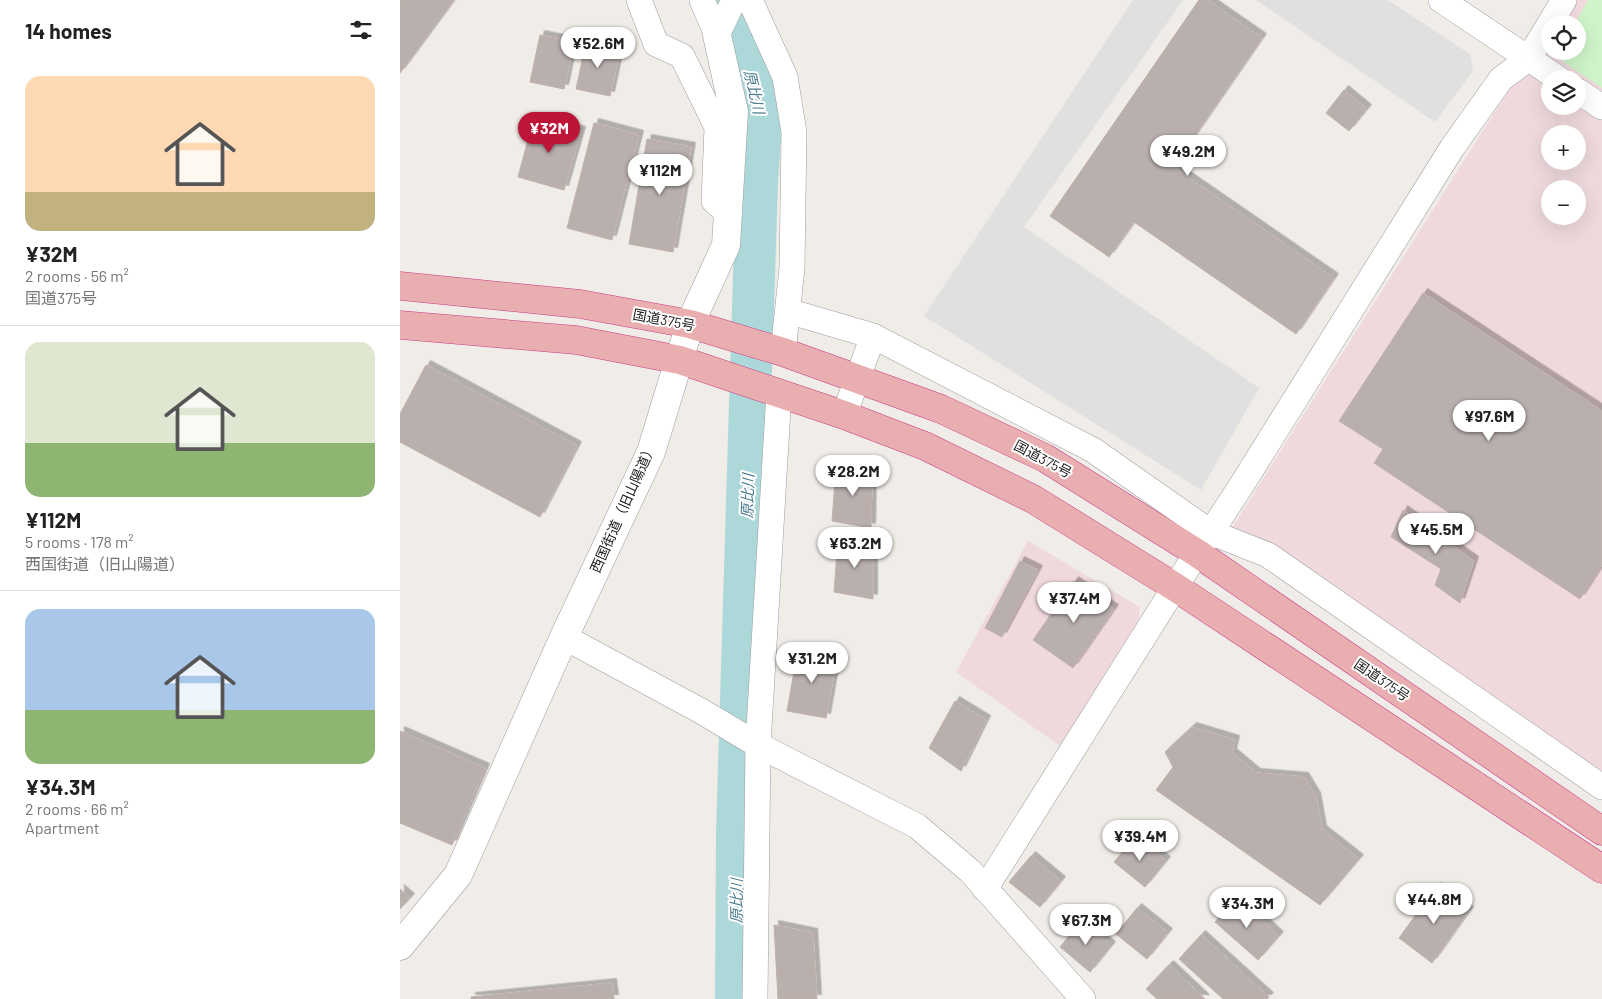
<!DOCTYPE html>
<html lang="en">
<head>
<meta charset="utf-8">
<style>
  :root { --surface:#fff; --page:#f2f2f2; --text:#222; --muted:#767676; --line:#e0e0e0; --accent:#bc1538 }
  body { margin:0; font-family:Barlow,"Noto Sans JP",sans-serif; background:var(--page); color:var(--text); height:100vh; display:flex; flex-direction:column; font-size:19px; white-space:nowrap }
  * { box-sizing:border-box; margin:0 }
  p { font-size:16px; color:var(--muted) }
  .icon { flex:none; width:28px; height:28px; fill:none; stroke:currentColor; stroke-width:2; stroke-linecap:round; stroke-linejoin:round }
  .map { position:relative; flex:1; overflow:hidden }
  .panel { display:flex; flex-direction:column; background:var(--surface); width:400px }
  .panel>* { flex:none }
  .controls { position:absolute; left:1141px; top:15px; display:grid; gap:10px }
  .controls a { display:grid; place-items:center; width:45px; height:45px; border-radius:50%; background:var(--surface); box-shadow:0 5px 20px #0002; font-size:25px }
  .price { position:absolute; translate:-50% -42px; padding:0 11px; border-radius:18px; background:#fff; color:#222; font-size:16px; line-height:32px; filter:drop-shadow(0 1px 2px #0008) }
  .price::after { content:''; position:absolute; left:50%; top:30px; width:15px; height:11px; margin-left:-8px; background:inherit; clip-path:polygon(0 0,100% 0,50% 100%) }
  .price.on { background:var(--accent); color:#fff }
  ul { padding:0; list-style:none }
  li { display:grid; align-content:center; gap:10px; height:265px; padding:0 25px }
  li+li { border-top:1px solid var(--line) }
  li span { display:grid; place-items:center; height:155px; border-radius:15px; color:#555 }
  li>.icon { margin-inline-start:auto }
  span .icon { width:90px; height:90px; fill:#fffc; stroke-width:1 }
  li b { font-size:21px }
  h2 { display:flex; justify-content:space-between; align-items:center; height:60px; padding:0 25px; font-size:21px }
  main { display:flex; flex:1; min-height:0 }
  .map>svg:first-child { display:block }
</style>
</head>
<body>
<main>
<section class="panel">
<h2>14 homes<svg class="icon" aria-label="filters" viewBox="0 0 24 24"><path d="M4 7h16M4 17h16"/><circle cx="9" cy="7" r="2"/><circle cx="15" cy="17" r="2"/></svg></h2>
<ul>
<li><span style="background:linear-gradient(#ffd9b3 75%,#c2b280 0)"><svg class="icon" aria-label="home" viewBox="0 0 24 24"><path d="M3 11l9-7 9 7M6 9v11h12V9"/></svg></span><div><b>¥32M</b><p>2 rooms · 56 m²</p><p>国道375号</p></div></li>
<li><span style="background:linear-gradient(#dfe7d0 65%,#8fb573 0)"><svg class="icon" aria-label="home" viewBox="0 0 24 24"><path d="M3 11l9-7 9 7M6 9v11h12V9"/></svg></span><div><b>¥112M</b><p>5 rooms · 178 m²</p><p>西国街道（旧山陽道）</p></div></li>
<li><span style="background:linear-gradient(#a9c7e8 65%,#8fb573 0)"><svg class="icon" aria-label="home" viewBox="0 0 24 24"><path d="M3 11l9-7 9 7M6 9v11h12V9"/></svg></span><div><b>¥34.3M</b><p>2 rooms · 66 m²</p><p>Apartment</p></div></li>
</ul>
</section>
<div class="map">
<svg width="1202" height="999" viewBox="0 0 1202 999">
  <defs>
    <filter id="shadow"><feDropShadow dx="4.5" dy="-4.5" stdDeviation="0" flood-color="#0004"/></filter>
  </defs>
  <rect width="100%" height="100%" fill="#f0ece8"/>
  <g fill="#efd9dd" fill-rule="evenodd">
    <path d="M1164 0H1202V793L825 539 1129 58ZM1150 24H1178V51H1150ZM1150 79H1178V106H1150ZM1150 134H1178V161H1150ZM1150 189H1178V216H1150Z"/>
    <path d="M628 541 740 607 739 619 660 746 556 672Z"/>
  </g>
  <path fill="#d0f4ca" d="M1188 0H1202V88L1162 61 1161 54 1162 51H1178V24H1174Z"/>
  <g fill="#e0e0e0">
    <path d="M733 0H783L624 227 859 388 801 490 524 316Z"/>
    <path d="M856 0H988L1070 54 1073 71 1035 122Z"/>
  </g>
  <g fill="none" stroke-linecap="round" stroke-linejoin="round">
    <path stroke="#add8d9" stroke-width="42" d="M323 0 341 37 361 122 357 182 352 339 337 833 336 999"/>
  </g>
  <g fill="#b9b0ae" stroke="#c0b0ac" filter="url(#shadow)">
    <path d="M0 0H54L0 73Z"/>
    <path d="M799 0H807L862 38 773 167 934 278 896 334 734 222 709 257 650 216Z"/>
    <path d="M140 35 174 42 164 89 130 82Z"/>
    <path d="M186 42 220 49 210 96 176 89Z"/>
    <path d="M944 90 967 109 949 131 926 113Z"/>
    <path d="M134 117 181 131 164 190 118 177Z"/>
    <path d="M194 123 239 135 212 240 167 228Z"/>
    <path d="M247 139 291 147 273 252 229 244Z"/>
    <path d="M1023 293 1202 411V565L1180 599 974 463 983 449 939 421Z"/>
    <path d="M26 365 177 446 140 517 0 442V414Z"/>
    <path d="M436 468 472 471 471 528 432 521Z"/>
    <path d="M1003 510 1074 561 1060 603 1035 585 1041 569 991 537Z"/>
    <path d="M438 539 473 542V599L434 592Z"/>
    <path d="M620 561 638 570 602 637 585 628Z"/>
    <path d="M674 581 714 609 673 668 633 640Z"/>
    <path d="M398 649 437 656 426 718 387 711Z"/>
    <path d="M555 701 586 720 561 771 529 748Z"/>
    <path d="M792 727 835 740 832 753 856 773 904 777 916 797 922 830 959 859 920 905 756 790 773 767 765 752Z"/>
    <path d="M0 731 85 768 52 845 0 823Z"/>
    <path d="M736 836 766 861 745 887 714 862Z"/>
    <path d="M631 856 661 881 640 907 609 882Z"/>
    <path d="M1036 887 1069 911 1032 963 999 938Z"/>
    <path d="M0 889 10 898 0 909Z"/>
    <path d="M837 897 879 936 858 960 815 922Z"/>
    <path d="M737 908 768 933 747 959 716 934Z"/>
    <path d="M681 921 711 946 690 972 660 947Z"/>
    <path d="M374 925 413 933 417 999H378Z"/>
    <path d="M801 935 869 997 867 999H823L779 959Z"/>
    <path d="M769 965 805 999H757L746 989Z"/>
    <path d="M212 983 214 999H71V997Z"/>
  </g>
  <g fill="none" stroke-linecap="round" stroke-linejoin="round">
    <g stroke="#9d9d9d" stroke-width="26">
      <g id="minor">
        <path d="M239 0 256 44 282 56 317 127 314 201 328 213"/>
        <path d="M302 0 317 35"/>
        <path d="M350 0 385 77 394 132 392 268 383 352"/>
        <path d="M1041 0 1159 79"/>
        <path d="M317 35 334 0"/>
        <path d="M1178 91 1202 107"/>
        <path d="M388 311 473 336 693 450 810 532 868 555 1202 787"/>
        <path d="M444 415 473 336"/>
        <path d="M164 637 301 711 358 745 517 826 570 871 683 999"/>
        <path d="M585 889 775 587 841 486 1052 148 1101 79 1129 58 1164 0"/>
        <path d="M355 999 358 745 379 392"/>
      </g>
    </g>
    <g stroke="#9d9d9d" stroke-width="29">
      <path id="tertiary" d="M0 946 58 875 164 637 251 452 290 324 326 245 334 112 317 35"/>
    </g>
    <g stroke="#ca3989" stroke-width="29">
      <g id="trunk">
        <path d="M0 286 180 304 290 324 383 352 541 409 645 458 797 553 1202 831"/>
        <path d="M0 325 176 340 280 360 444 415 525 446 633 499 775 587 1202 869"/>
      </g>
    </g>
    <use href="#minor" stroke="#fff" stroke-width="25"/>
    <use href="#tertiary" stroke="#fff" stroke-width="28"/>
    <use href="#trunk" stroke="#e9aeaf" stroke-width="28"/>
  </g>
  <g text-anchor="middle" stroke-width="4" stroke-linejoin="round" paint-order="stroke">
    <g font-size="14" fill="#202020" stroke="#fff">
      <text transform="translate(264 320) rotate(11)" y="5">国道375号</text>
      <text transform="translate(643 459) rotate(28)" y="5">国道375号</text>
      <text transform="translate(223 508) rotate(-66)" y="5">西国街道（旧山陽道）</text>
      <text transform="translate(982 680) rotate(34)" y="5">国道375号</text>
    </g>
    <g font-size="15" font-style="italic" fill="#4c7c90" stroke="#fff">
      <text transform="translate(354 92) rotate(77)" y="5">原比川</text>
      <text transform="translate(348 496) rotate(-88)" y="5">原比川</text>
      <text transform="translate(337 901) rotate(-90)" y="5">原比川</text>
    </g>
  </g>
</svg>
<div class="controls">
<a><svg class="icon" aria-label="locate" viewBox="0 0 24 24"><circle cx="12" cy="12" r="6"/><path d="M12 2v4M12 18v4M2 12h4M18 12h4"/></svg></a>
<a><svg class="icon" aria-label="layers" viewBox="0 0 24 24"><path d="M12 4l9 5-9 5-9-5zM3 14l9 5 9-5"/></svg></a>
<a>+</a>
<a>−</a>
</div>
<b class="price" style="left:198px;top:69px">¥52.6M</b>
<b class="price on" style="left:149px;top:154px">¥32M</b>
<b class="price" style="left:788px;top:177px">¥49.2M</b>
<b class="price" style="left:260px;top:196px">¥112M</b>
<b class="price" style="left:1089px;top:442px">¥97.6M</b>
<b class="price" style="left:453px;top:497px">¥28.2M</b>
<b class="price" style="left:1036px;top:555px">¥45.5M</b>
<b class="price" style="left:455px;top:569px">¥63.2M</b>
<b class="price" style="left:674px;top:624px">¥37.4M</b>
<b class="price" style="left:412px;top:684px">¥31.2M</b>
<b class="price" style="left:740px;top:862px">¥39.4M</b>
<b class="price" style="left:1034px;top:925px">¥44.8M</b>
<b class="price" style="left:847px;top:929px">¥34.3M</b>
<b class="price" style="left:686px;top:946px">¥67.3M</b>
</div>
</main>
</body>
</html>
